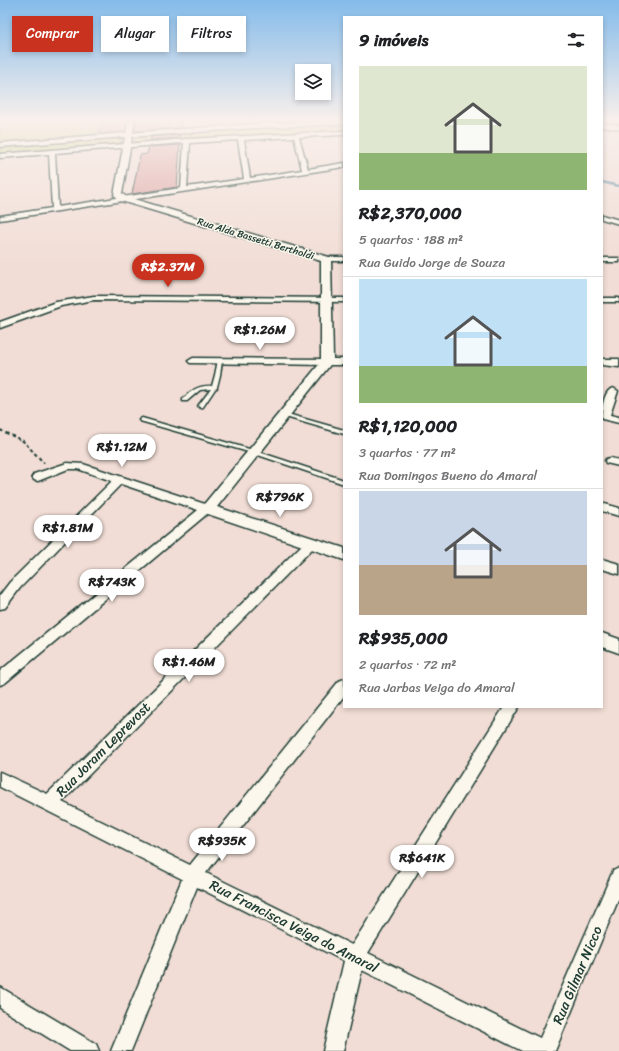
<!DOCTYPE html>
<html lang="pt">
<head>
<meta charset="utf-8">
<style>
  :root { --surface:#fff; --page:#f2f2f2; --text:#202124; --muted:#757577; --line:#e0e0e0; --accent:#c8321e }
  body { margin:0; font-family:Sriracha,sans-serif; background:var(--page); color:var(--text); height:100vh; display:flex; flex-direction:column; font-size:15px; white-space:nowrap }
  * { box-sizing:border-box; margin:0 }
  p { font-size:13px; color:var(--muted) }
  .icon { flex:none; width:22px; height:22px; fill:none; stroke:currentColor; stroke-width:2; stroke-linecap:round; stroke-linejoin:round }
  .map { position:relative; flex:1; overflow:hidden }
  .drawer { position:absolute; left:343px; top:16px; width:260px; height:692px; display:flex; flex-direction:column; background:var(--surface); border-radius:0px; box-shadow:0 2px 6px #0003 }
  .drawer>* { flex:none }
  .banner { position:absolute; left:12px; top:16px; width:271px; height:36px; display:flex; gap:8px }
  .controls { position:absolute; left:295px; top:64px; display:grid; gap:8px }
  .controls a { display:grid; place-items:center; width:36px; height:36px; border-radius:0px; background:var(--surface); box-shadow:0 2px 6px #0003; font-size:20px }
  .price { position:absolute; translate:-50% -34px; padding:0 9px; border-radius:14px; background:#fff; color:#222; font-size:13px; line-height:26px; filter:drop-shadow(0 1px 2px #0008) }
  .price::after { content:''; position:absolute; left:50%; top:24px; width:12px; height:9px; margin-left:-6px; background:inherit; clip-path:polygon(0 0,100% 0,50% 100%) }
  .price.active { background:var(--accent); color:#fff }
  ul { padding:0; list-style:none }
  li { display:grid; align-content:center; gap:8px; height:212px; padding:0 16px }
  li+li { border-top:1px solid var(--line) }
  li span { display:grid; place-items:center; height:124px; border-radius:0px; color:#555 }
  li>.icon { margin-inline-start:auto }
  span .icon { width:72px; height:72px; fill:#fffc; stroke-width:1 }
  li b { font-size:17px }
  h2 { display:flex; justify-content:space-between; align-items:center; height:48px; padding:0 16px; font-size:17px }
  .pill { padding:0 14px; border-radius:0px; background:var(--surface); box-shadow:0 2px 6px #0003; font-size:14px; line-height:36px }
  .pill.active { background:var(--accent); color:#fff }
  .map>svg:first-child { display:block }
</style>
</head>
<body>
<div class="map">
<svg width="619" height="1051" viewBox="0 0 619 1051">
  <rect width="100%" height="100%" fill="#f1ddd5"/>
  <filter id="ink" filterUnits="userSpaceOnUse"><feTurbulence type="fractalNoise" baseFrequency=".025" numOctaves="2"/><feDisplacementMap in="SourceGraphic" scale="8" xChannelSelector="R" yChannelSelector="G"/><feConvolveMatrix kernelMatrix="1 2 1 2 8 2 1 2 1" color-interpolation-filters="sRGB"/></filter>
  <g filter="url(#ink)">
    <g fill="#c6d589" stroke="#72895e">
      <path d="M0 120H75L74 124H99L97 134 0 142Z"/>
      <path d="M344 124V131L135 144V137L254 128Z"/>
      <path d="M122 138 120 145 0 155V147Z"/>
    </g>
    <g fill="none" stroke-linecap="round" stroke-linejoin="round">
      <path stroke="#628fa3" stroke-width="2.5" d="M602 182 619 186"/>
    </g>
    <g fill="#dba19f" stroke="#1f3d34">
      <path d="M103 120H128L125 132 99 134Z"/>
      <path d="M136 120H181L180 128 135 131Z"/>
      <path d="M180 135V138L150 140 151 137Z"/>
      <path d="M180 145 177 187 132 194 140 155 147 154 149 147Z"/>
    </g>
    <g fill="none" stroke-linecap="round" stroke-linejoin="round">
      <g stroke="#1f3d34" stroke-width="3">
        <g id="service">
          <path d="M218 360H220L222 361 220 375 217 387V388L215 389 203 407 201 408 198 406 211 389 200 390 187 401H183V399C192 390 199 385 212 386L215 375Z"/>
          <path d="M284 413 344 430V434L282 416V414Z"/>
          <path d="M142 418 256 451 344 480V484L252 453 140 421 139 420 140 419Z"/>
        </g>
      </g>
      <g stroke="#1f3d34" stroke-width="3">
        <g id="minor">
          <path d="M344 120V124L253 128 129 137 126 135 129 133 253 124Z"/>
          <path d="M602 123 619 125V129L602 127Z"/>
          <path d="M344 131V135L299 137 308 169 344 163V167L0 220V216L52 208 49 154 0 158V154L187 139ZM294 137 302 170 250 178 244 140ZM238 140 244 179 187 187 190 143ZM184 143 181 188 58 207 55 153Z"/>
          <path d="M602 215 619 220V224L602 219Z"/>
          <path d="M323 257H344V261H326L322 259Z"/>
          <rect x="602" y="258" width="17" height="4"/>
          <path d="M94 296 344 298V302L94 300 61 306 0 328V322L56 302Z"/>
          <rect x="602" y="298" width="17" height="4"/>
          <path d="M193 358 327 359 332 362 327 365 190 363 188 361Z"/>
          <path d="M613 388 618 391 610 415 619 417V423L602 419C602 410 603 391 613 388Z"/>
          <path d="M610 458 619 460V466L606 463 605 461 606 459Z"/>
          <path d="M67 463 83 464 211 506 213 509 5 683 0 685V671L198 510 121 484 20 588 5 608 0 609V595L10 582 112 481 78 469H68L38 481 34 480 32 477 34 474Z"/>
          <path d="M605 504 619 508V516L602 511V505Z"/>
          <path d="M311 539 315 540 317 543 315 546 62 802 190 865 339 681 344 679V696L206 873 352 945 504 707H519L368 953 540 1038 613 871 619 868V898L555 1051H522L362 970 343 1051H323L344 961 197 887 131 1051H111L182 879 0 787V772L47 794 307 540Z"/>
          <path d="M602 559 619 564V574L602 569Z"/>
          <path d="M0 987 96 1044 99 1051H70L0 1008Z"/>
        </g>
      </g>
      <g stroke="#1f3d34" stroke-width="3">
        <g id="tertiary">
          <path d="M129 120H135L122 194 127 197 329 257 331 259 333 359H344V365H330L217 507 344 548V560L202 512 200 509 321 362V261L121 201 114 195 125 137 0 147V143L126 133Z"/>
          <path d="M602 359H619V367L602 365Z"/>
          <path d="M602 633 619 639V653L602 647Z"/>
        </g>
      </g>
      <path stroke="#1f3d34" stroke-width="2" stroke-dasharray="3.5 2.5" stroke-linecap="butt" d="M0 430 23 441 44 463"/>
      <use href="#service" fill="#fbf7ec" fill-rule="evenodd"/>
      <use href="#minor" fill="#fbf7ec" fill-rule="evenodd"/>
      <use href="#tertiary" fill="#fbf7ec" fill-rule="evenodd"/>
    </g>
  </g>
  <linearGradient id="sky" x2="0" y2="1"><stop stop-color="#84bbea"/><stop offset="0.45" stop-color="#f9f0ec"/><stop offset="1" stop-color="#f9f0ec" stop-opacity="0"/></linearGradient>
  <rect width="619" height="267" fill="url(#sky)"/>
  <g text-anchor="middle" stroke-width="3" stroke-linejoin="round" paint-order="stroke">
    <g font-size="10" fill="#1f3d34" stroke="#fbf7ec">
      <text transform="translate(256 238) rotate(17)" y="4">Rua Alda Bassetti Bertholdi</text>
    </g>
    <g font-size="14" fill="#1f3d34" stroke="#fbf7ec">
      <text transform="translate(103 749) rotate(-45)" y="5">Rua Joram Leprevost</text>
      <text transform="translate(294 926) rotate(27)" y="5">Rua Francisca Veiga do Amaral</text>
      <text transform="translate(577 975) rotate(-67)" y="5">Rua Gilmar Nicco</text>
    </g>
  </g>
</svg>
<div class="controls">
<a><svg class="icon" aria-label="layers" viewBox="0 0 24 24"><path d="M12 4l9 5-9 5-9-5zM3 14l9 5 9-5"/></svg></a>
</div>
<b class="price active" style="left:168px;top:288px">R$2.37M</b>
<b class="price" style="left:260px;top:351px">R$1.26M</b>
<b class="price" style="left:122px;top:468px">R$1.12M</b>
<b class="price" style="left:280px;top:518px">R$796K</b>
<b class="price" style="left:68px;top:549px">R$1.81M</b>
<b class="price" style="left:112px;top:603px">R$743K</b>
<b class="price" style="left:189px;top:683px">R$1.46M</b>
<b class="price" style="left:222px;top:862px">R$935K</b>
<b class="price" style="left:422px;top:879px">R$641K</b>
<div class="banner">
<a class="pill active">Comprar</a>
<a class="pill">Alugar</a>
<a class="pill">Filtros</a>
</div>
<section class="drawer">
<h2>9 imóveis<svg class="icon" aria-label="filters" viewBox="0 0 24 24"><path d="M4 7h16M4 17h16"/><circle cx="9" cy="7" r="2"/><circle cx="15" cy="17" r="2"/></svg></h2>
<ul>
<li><span style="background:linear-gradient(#dfe7d0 70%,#8fb573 0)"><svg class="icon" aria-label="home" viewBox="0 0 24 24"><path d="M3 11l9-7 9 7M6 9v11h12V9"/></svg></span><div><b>R$2,370,000</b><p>5 quartos · 188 m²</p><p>Rua Guido Jorge de Souza</p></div></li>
<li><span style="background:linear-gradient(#bfe0f5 70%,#8fb573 0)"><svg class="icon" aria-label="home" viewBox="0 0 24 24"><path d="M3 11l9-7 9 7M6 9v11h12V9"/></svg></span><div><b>R$1,120,000</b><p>3 quartos · 77 m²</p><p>Rua Domingos Bueno do Amaral</p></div></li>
<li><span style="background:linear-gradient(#c9d6e8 60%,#b9a48a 0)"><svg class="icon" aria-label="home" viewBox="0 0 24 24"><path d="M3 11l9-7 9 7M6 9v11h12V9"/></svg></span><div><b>R$935,000</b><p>2 quartos · 72 m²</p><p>Rua Jarbas Veiga do Amaral</p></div></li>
</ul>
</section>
</div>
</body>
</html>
